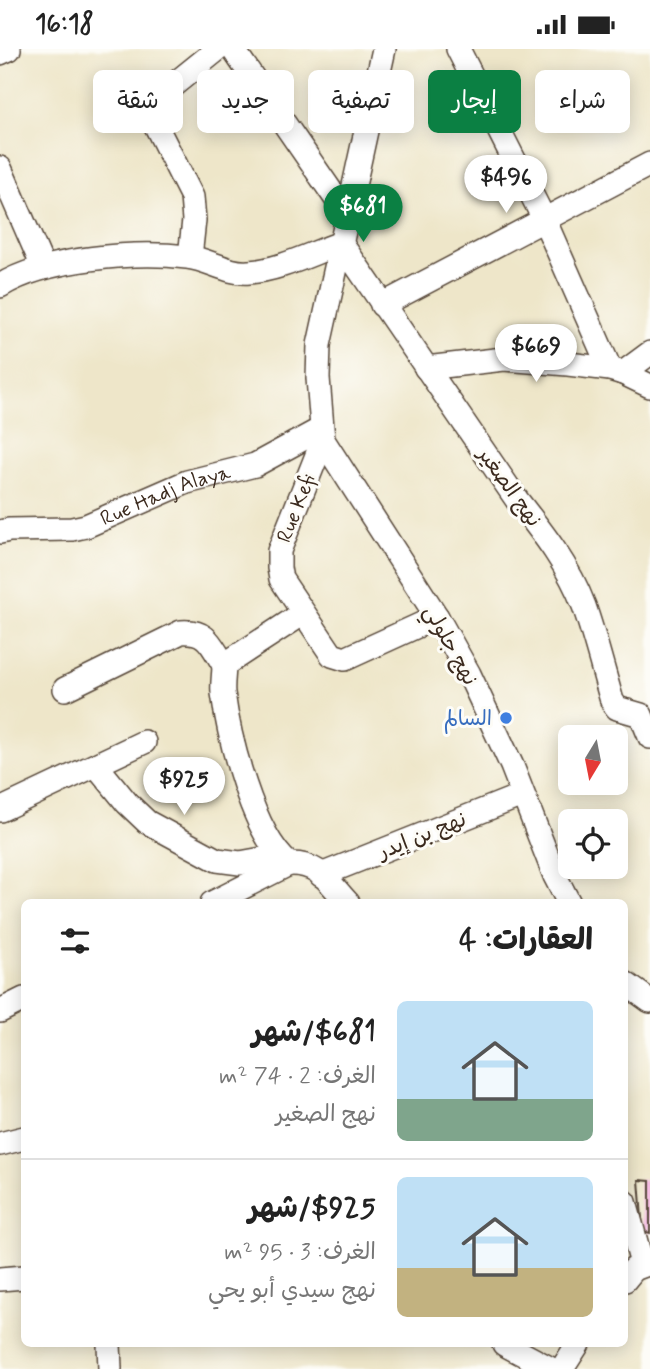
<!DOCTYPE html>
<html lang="ar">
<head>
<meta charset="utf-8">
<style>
  :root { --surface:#fff; --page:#f6f6f6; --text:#222; --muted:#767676; --line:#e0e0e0; --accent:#0b8043 }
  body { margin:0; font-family:Mynerve,"Playpen Sans Arabic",sans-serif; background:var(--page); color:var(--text); direction:rtl; height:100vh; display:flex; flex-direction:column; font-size:26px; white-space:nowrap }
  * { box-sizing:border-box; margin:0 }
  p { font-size:23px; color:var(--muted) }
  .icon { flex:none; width:38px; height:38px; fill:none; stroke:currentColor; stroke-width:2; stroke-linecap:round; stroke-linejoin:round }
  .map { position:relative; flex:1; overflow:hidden; direction:ltr }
  .details { position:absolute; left:21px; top:850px; width:607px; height:448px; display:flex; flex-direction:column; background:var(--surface); border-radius:10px; box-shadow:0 4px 18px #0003; direction:rtl }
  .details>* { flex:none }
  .banner { position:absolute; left:21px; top:21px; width:609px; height:63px; direction:rtl; display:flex; gap:14px }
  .needle { width:46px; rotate:190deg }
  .controls { position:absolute; left:558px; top:676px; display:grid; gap:14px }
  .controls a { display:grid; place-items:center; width:70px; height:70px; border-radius:10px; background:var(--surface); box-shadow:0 4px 18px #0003; font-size:35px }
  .price { position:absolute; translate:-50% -60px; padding:0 16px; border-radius:24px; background:#fff; color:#222; font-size:23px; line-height:46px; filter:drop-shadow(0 2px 4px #0008) }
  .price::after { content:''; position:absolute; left:50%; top:42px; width:21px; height:16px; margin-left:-10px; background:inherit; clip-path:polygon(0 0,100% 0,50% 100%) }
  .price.on { background:var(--accent); color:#fff }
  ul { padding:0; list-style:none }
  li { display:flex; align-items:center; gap:21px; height:175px; padding:0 35px }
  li+li { border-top:2px solid var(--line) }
  li span { display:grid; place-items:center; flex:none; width:196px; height:140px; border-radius:10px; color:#555 }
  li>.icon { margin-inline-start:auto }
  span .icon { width:84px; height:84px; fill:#fffc; stroke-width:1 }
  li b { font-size:30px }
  h2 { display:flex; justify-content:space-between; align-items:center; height:84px; padding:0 35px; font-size:30px }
  .tag { padding:0 24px; border-radius:10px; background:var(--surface); box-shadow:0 4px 18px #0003; font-size:24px; line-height:63px }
  .tag.on { background:var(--accent); color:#fff }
  .status { display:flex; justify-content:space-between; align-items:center; height:49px; padding:0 35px; background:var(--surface); direction:ltr }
  .status svg { height:19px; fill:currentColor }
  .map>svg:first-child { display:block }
</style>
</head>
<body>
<div class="status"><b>16:18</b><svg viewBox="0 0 49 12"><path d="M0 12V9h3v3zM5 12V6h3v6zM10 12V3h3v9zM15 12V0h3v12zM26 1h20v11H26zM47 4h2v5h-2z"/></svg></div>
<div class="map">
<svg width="650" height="1320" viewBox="0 0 650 1320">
  <rect width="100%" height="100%" fill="#fdfcf7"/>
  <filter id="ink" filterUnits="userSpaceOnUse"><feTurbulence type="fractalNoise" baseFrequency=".0143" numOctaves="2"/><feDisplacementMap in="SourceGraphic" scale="14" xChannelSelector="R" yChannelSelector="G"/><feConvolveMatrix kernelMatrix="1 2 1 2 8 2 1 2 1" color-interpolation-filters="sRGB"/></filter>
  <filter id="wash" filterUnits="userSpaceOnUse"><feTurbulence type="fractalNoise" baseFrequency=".00686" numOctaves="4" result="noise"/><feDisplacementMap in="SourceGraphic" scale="28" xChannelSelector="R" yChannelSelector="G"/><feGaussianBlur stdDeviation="1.57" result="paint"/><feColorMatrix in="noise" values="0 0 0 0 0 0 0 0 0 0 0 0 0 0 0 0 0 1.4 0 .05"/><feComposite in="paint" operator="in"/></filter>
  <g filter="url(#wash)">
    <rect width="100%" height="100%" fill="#eee6c9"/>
    <g id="blocks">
      <path fill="#f2a8dc" d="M639 1131 650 1132V1184L643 1182Z"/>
    </g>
  </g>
  <g filter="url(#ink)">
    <use href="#blocks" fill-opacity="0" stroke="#564638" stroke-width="2"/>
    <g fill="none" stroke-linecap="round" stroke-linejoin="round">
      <g stroke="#564638" stroke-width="26">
        <g id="minor">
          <path d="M233 0 346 164"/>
          <path d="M384 0 319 296 318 329 323 391 437 568 469 625 512 717 555 827 569 854"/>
          <path d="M458 0 544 170 610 320"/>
          <path d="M0 4 9 0"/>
          <path d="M0 119 43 218"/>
          <path d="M190 208 194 171 192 148 154 73 151 63 156 50 218 0"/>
          <path d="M0 237C44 209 136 202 187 208 208 210 228 225 249 223 280 221 312 204 341 194L517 451C543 484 569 517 584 557 595 588 603 621 612 652L617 659 641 666 650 688"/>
          <path d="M382 256 650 115"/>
          <path d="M426 319 504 310 568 315 610 320 623 324 650 337"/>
          <path d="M623 324 650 304"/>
          <path d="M323 391 279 502V519L281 530 332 606 345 610 437 568"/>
          <path id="s1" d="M0 483 9 481 72 480 86 477 187 433 255 416 321 380"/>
          <path d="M302 565 224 616C224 625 222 635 223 644 229 689 253 786 289 815 320 814 328 833 348 854"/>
          <path d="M65 640 181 583C208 581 211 596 224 616"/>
          <path d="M96 716 127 754 147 773 217 811 240 814 279 807"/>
          <path d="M0 761 144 693"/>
          <path d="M321 826 522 746"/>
          <path d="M212 854 289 815"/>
          <path d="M625 934 650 952"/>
          <path d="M0 962 24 950"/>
          <path d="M0 1095 24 1089"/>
          <path d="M625 1153 642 1215"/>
          <path d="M0 1230 24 1228"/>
          <path d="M625 1231 634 1220 650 1214"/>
          <path d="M109 1295 110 1320"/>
          <path d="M504 1295 551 1320"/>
          <path d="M562 1320 578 1295"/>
        </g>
      </g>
      <use href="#minor" stroke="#fff" stroke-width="23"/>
    </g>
  </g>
  <circle fill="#3f7fe0" stroke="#fdfcf7" stroke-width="2.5" cx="506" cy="669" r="7"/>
  <g text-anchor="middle" stroke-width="6" stroke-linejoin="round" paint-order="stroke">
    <g font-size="21" fill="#3b2a1e" stroke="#fdfcf7">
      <text transform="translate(510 438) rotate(54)" y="7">نهج الصغير</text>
      <text dy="7" stroke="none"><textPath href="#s1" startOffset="172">Rue Hadj Alaya</textPath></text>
      <text transform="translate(296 459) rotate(-68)" y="7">Rue Kefi</text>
      <text transform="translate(451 596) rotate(61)" y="7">نهج جلولي</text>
      <text transform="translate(422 786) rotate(-22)" y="7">نهج بن إيدر</text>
    </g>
    <g font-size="21" fill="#366cbe" stroke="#fdfcf7" text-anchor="end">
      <text x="492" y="676">السالم</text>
    </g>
  </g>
</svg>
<div class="controls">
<a><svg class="needle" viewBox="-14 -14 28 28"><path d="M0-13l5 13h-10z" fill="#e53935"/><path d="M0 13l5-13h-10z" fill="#767676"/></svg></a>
<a><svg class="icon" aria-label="locate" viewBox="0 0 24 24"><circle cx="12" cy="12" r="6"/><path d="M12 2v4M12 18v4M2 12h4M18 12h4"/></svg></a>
</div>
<b class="price" style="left:506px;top:166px">$496</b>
<b class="price on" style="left:363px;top:195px">$681</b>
<b class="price" style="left:536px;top:335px">$669</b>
<b class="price" style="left:184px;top:768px">$925</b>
<div class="banner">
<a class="tag">شراء</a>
<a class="tag on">إيجار</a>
<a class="tag">تصفية</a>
<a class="tag">جديد</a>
<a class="tag">شقة</a>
</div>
<section class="details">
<h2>العقارات: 4<svg class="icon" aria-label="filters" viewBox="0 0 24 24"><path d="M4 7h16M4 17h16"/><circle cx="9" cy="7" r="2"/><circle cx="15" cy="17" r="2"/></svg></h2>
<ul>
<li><span style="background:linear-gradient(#bfe0f5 70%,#7fa58c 0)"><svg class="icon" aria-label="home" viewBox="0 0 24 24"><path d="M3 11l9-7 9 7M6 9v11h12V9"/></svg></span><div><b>$681/شهر</b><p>الغرف: 2 · 74 m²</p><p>نهج الصغير</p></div></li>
<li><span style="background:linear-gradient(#bfe0f5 65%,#c2b280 0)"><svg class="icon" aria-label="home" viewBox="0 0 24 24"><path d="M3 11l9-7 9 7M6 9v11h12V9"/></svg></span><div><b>$925/شهر</b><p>الغرف: 3 · 95 m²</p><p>نهج سيدي أبو يحي</p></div></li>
</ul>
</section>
</div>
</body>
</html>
